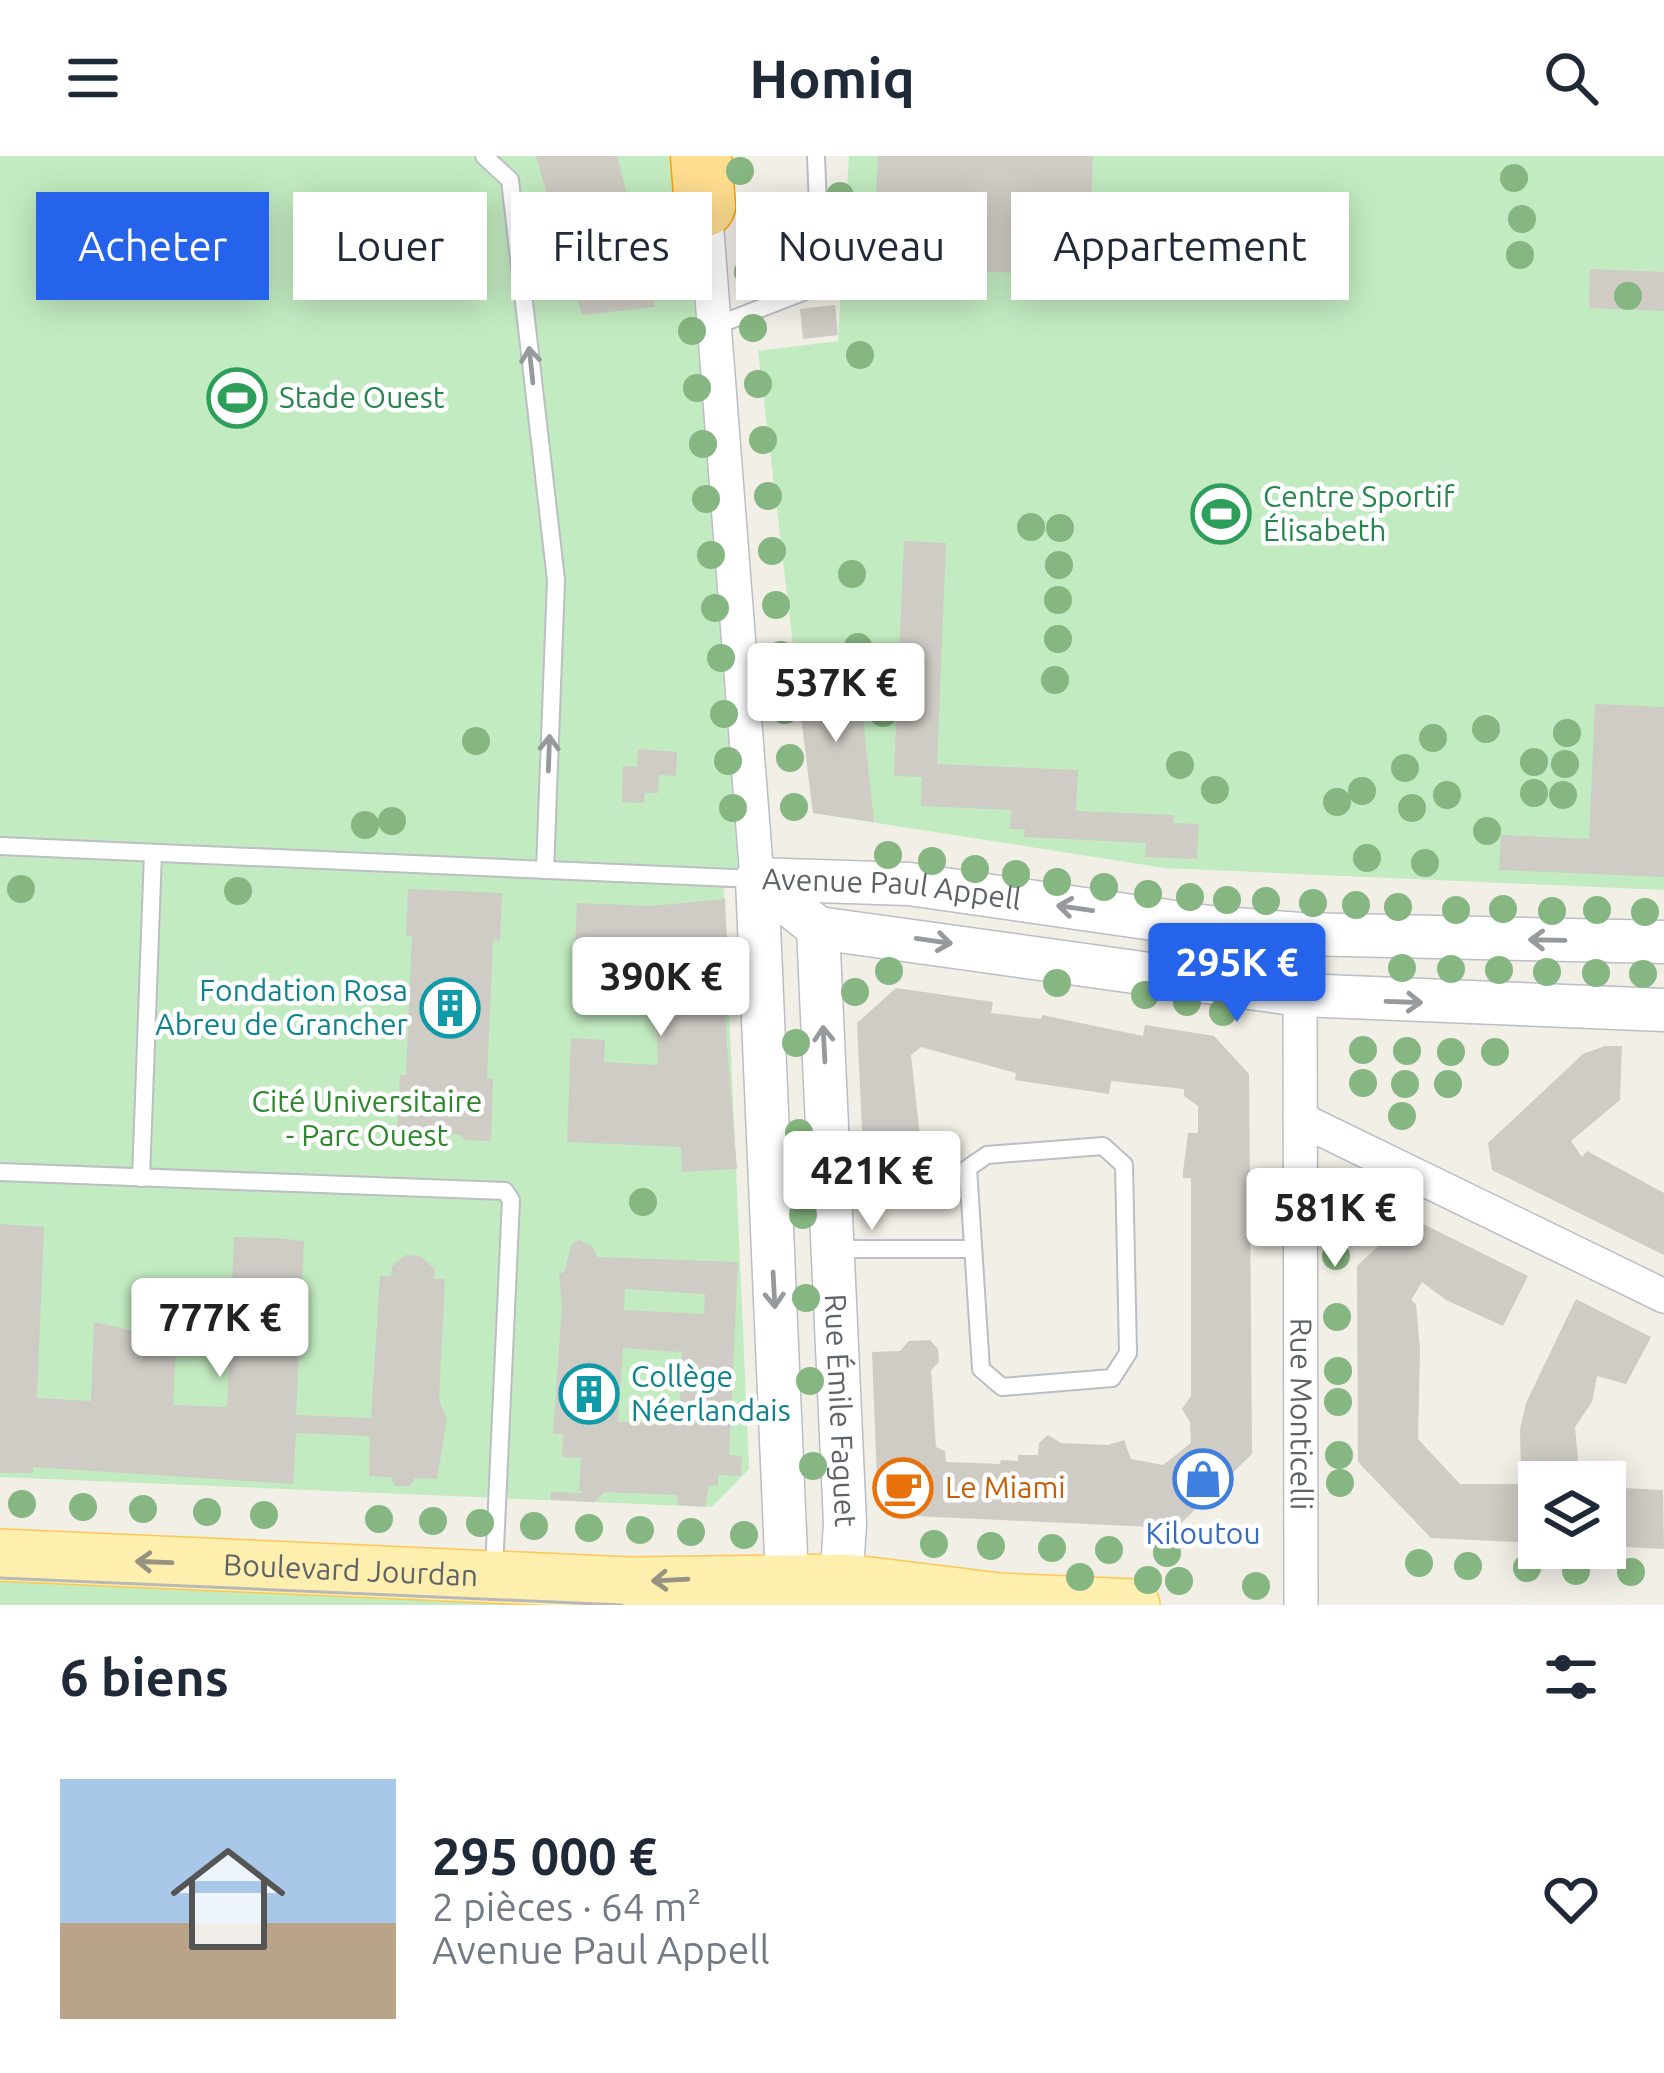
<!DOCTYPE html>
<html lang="fr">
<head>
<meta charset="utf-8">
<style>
  :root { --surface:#fff; --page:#f2f2f3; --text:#1f2937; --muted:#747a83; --accent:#2563eb }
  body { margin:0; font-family:Ubuntu,sans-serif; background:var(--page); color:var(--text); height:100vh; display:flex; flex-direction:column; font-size:45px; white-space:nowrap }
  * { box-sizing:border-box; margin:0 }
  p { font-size:39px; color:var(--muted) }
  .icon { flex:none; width:66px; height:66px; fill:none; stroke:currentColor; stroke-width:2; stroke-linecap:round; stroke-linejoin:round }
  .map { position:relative; height:1449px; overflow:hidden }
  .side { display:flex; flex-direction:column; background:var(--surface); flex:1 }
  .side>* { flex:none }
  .top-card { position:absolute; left:36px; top:36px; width:1593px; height:108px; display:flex; gap:24px }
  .controls { position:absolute; left:1518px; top:1305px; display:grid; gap:24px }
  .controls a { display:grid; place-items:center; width:108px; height:108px; border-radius:0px; background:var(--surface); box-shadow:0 6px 30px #0003; font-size:60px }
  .price { position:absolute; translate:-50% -102px; padding:0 27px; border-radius:12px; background:#fff; color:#222; font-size:39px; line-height:78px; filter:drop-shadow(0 3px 6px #0008) }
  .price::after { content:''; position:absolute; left:50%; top:72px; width:36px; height:27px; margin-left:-18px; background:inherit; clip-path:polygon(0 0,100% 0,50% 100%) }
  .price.current { background:var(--accent); color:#fff }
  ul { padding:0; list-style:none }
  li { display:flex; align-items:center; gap:36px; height:300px; padding:0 60px }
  li span { display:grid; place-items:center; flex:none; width:336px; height:240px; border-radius:0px; color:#555 }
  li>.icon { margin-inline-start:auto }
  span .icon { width:144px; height:144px; fill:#fffc; stroke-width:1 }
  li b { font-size:51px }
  h2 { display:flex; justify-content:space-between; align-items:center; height:144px; padding:0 60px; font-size:51px }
  .pill { padding:0 42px; border-radius:0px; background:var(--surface); box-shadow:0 6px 30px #0003; font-size:42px; line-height:108px }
  .pill.current { background:var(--accent); color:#fff }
  header { display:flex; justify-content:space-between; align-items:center; height:156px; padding:0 60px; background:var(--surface); font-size:54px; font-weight:600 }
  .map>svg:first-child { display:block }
</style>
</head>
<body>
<header><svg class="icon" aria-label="menu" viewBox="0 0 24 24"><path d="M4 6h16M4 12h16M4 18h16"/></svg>Homiq<svg class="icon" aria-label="search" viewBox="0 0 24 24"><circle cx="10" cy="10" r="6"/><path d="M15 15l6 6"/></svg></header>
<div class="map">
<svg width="1664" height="1449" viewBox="0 0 1664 1449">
  <rect width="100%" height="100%" fill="#f1efe6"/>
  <g fill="#c3ebc1">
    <path d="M0 0H683L743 702 739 711 723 715 749 1313 712 1351 0 1321Z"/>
    <path d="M849 0H1664V734L1165 712 813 657 758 195 838 185Z"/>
    <path d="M0 1413 685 1449H0Z"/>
  </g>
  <g fill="#cfcbc5" fill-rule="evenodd">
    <path d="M536 0H617L655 151 582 159Z"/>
    <path d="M878 0H1093L1088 120 873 111Z"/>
    <path d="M1590 113 1664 116V155L1589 152Z"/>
    <path d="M835 149 838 179 803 183 800 153Z"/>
    <path d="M904 385 946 387 937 608 1078 614 1076 655 1174 659 1173 667 1199 668 1197 703 1145 701 1146 687 1024 681 1025 673H1010L1011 654 921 650 922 621 894 620Z"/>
    <path d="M858 514 874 666 813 657 796 521Z"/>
    <path d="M1595 548 1664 551V721L1499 714 1501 679 1589 683Z"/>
    <path d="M638 593 677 596 676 620 659 619 658 637H645L644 647 622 646 623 610 637 611Z"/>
    <path d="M408 733 502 737 500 785 493 784 487 922 493 923 491 985 466 984 459 978 397 981 400 919H406L412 780H406Z"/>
    <path d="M725 743 727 787H719L737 1013 682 1016 681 991 567 986 571 882 605 884 604 906 658 909 654 789 603 787 601 816 574 815 577 747 651 750Z"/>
    <path d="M896 832 993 846 991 857 1041 863 1042 859 1143 880 1145 869 1214 880 1249 918 1252 1298 1176 1372 914 1360 877 1323 872 1196 900 1195 909 1185 930 1184 938 1193 939 1206 931 1214 936 1291 945 1295 946 1306 1000 1308 1001 1304 1018 1305V1299H1038L1039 1287 1048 1279 1061 1287 1108 1289 1124 1284 1131 1303 1163 1309 1191 1287 1190 1266 1182 1253 1191 1240V1022H1183V1016L1188 977H1198V950L1184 940V933L1111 925 1109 938 1015 924 1016 917 921 891 911 899 921 990 863 994 857 867Z"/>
    <path d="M1605 890H1622L1620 944 1571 985 1582 1001 1587 995 1664 1037V1099L1492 1014 1488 987 1583 898Z"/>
    <path d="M1409 1061 1528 1120 1503 1170 1446 1144 1422 1126 1411 1144 1416 1148 1420 1194 1418 1283 1460 1328H1517L1521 1322 1520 1273 1526 1247 1576 1143 1651 1181 1626 1228 1597 1220 1592 1246 1575 1271 1578 1303 1573 1326H1539V1387L1431 1382 1358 1306 1357 1110Z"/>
    <path d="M0 1068 44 1071 37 1242 91 1245 94 1166 135 1175 177 1171 173 1249 227 1251 234 1081 278 1082 304 1085 296 1259 371 1262 380 1120H391L392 1110 406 1099 420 1100 435 1113 434 1123H445L439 1244 447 1263 437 1323 415 1322 410 1330H395L391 1321 369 1320 370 1280 296 1277 293 1328 33 1311V1317H0Z"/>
    <path d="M579 1084 593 1091 597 1101 738 1106 729 1299 742 1300 741 1320 718 1319V1330L709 1329 705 1351 678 1349 677 1339 605 1336 594 1346 551 1344V1336L584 1337 579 1334 581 1302 562 1301 563 1278H553L562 1151 559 1118 565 1115 571 1089ZM625 1133 705 1138 704 1158 624 1154ZM623 1192 682 1196 679 1266H618Z"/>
    <path d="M1605 1331 1663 1334 1664 1393 1605 1390Z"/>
  </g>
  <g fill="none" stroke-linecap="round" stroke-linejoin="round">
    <g stroke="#bbbec3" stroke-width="20">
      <g id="service">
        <path d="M484 0 510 24 556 424 545 714"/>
        <path d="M715 170 821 129 816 0"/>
        <path d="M0 690 756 723"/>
        <path d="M1103 990 1124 1009 1128 1197 1112 1222 1002 1231 981 1213 968 1012 987 999Z"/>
        <path d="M0 1016 505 1035 511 1044 494 1414"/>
        <path d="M141 1022 153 697"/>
        <path d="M834 1093H970"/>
      </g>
    </g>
    <g stroke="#bbbec3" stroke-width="36">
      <g id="minor">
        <path d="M705 50 757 723"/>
        <path id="s1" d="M1300 778 1301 1449"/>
        <path d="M1300 963 1664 1140"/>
      </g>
    </g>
    <g stroke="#bbbec3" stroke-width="45">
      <g id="tertiary">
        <path d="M757 723 818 772 1300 839 1664 854"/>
        <path id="s2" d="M757 723 909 728 1209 771 1300 778 1664 786"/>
        <path d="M757 723 787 1423"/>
        <path id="s3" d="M818 772 845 1367 840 1449"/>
      </g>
    </g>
    <g stroke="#fec753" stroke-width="54">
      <g id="primary">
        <path id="s4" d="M0 1399 630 1427 845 1424 1000 1443 1134 1449"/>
      </g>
    </g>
    <g stroke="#f8a100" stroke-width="63">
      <path id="motorway" d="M701 0 705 50"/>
    </g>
    <use href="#service" stroke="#fff" stroke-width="16"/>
    <use href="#minor" stroke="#fff" stroke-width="33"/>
    <use href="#tertiary" stroke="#fff" stroke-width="42"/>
    <use href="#primary" stroke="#ffefae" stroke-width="51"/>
    <use href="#motorway" stroke="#ffde90" stroke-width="60"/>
    <path stroke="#b7b8b9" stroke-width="3" d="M0 1422 622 1449"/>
  </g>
  <g fill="#86b681">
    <circle cx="740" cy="15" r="14"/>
    <circle cx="1514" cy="22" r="14"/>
    <circle cx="840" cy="40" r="14"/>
    <circle cx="1522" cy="63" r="14"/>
    <circle cx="849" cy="92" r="14"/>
    <circle cx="1520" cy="99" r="14"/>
    <circle cx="748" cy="116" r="14"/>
    <circle cx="688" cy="120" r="14"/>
    <circle cx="1628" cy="140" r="14"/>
    <circle cx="753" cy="172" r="14"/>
    <circle cx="692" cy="175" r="14"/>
    <circle cx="860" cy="199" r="14"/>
    <circle cx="758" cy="228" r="14"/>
    <circle cx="697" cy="232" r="14"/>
    <circle cx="763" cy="284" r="14"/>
    <circle cx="703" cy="288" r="14"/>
    <circle cx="768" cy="340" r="14"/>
    <circle cx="706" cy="343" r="14"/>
    <circle cx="1031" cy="371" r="14"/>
    <circle cx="1060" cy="372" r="14"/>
    <circle cx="772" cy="395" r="14"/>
    <circle cx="711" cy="399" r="14"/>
    <circle cx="1059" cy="409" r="14"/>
    <circle cx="852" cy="418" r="14"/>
    <circle cx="1058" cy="444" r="14"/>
    <circle cx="776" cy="449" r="14"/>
    <circle cx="715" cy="452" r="14"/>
    <circle cx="1058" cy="483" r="14"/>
    <circle cx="858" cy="491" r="14"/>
    <circle cx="781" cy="499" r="14"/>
    <circle cx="721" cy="502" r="14"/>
    <circle cx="1055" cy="524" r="14"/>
    <circle cx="785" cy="554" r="14"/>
    <circle cx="883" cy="557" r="14"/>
    <circle cx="724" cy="558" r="14"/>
    <circle cx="1486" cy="573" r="14"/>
    <circle cx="1567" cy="577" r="14"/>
    <circle cx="1433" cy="582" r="14"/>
    <circle cx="476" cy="585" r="14"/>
    <circle cx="790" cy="602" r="14"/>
    <circle cx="728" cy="605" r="14"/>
    <circle cx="1534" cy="606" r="14"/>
    <circle cx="1565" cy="608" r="14"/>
    <circle cx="1180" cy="609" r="14"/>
    <circle cx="1405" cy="612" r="14"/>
    <circle cx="1215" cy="634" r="14"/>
    <circle cx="1362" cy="635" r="14"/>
    <circle cx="1534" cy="637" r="14"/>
    <circle cx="1447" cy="639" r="14"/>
    <circle cx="1563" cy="639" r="14"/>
    <circle cx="1337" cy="646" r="14"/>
    <circle cx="794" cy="651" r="14"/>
    <circle cx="733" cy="652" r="14"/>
    <circle cx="1412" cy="652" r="14"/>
    <circle cx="392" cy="665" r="14"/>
    <circle cx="365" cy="669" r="14"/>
    <circle cx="1487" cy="675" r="14"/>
    <circle cx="888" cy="699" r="14"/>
    <circle cx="1367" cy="702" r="14"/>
    <circle cx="932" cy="705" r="14"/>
    <circle cx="1425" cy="707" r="14"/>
    <circle cx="975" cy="713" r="14"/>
    <circle cx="1016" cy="718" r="14"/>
    <circle cx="1057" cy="726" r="14"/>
    <circle cx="1104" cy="731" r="14"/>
    <circle cx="21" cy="733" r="14"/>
    <circle cx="238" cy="735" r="14"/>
    <circle cx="1148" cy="738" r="14"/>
    <circle cx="1190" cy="741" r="14"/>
    <circle cx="1227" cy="744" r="14"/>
    <circle cx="1266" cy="745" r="14"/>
    <circle cx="1313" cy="747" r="14"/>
    <circle cx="1356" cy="749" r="14"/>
    <circle cx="1398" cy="751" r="14"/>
    <circle cx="1503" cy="753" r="14"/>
    <circle cx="1456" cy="754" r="14"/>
    <circle cx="1597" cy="754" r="14"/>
    <circle cx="1552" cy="755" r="14"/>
    <circle cx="1645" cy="756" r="14"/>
    <circle cx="1402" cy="812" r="14"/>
    <circle cx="1451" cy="813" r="14"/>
    <circle cx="1499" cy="814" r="14"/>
    <circle cx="889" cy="815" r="14"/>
    <circle cx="1547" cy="816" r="14"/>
    <circle cx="1596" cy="817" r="14"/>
    <circle cx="1643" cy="818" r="14"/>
    <circle cx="1057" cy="827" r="14"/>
    <circle cx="855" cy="836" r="14"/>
    <circle cx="1145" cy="839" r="14"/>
    <circle cx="1187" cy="846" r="14"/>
    <circle cx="1223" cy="856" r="14"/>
    <circle cx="796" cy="887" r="14"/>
    <circle cx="1363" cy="894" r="14"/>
    <circle cx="1407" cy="895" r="14"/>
    <circle cx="1451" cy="896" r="14"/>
    <circle cx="1495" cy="896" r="14"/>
    <circle cx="1363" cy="927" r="14"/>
    <circle cx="1405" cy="928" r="14"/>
    <circle cx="1448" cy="928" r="14"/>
    <circle cx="1402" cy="960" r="14"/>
    <circle cx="799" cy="977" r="14"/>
    <circle cx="1350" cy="1029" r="14"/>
    <circle cx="643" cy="1046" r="14"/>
    <circle cx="803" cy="1059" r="14"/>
    <circle cx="1336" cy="1100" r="14"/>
    <circle cx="806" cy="1142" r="14"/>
    <circle cx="1337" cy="1161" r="14"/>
    <circle cx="1338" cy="1215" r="14"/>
    <circle cx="810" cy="1225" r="14"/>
    <circle cx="1338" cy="1246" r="14"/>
    <circle cx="1339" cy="1299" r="14"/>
    <circle cx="813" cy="1310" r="14"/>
    <circle cx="1340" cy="1327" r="14"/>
    <circle cx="22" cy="1348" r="14"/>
    <circle cx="83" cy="1351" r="14"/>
    <circle cx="143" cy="1353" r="14"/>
    <circle cx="207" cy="1356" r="14"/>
    <circle cx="264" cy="1359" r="14"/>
    <circle cx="379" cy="1363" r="14"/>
    <circle cx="433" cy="1365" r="14"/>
    <circle cx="480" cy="1367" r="14"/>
    <circle cx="534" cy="1370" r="14"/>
    <circle cx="589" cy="1372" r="14"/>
    <circle cx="640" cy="1374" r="14"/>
    <circle cx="691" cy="1376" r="14"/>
    <circle cx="744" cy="1379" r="14"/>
    <circle cx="934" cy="1388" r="14"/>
    <circle cx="991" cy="1390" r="14"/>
    <circle cx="1052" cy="1392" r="14"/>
    <circle cx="1109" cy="1394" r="14"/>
    <circle cx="1167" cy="1397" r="14"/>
    <circle cx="1419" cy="1407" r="14"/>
    <circle cx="1468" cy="1410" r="14"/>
    <circle cx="1527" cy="1412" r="14"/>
    <circle cx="1576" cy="1415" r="14"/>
    <circle cx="1631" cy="1416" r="14"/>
    <circle cx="1080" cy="1421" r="14"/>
    <circle cx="1148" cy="1424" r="14"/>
    <circle cx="1179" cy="1425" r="14"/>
    <circle cx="1256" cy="1430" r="14"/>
  </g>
  <defs><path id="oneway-shaft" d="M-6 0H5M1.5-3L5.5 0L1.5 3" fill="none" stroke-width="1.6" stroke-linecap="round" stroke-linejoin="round" transform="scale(3)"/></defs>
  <g stroke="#969a9d">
    <use href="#oneway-shaft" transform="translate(531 209) rotate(-96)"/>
    <use href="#oneway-shaft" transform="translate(549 597) rotate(-88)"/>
    <use href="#oneway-shaft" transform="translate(1075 752) rotate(-172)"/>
    <use href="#oneway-shaft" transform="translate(1547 784) rotate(-179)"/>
    <use href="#oneway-shaft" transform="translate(934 785) rotate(8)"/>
    <use href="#oneway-shaft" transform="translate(1404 846) rotate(2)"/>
    <use href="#oneway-shaft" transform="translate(824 888) rotate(-93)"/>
    <use href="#oneway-shaft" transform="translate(774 1134) rotate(87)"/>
  </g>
  <g stroke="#969480">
    <use href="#oneway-shaft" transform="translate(154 1406) rotate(-178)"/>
    <use href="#oneway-shaft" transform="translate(670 1424) rotate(177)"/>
  </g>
  <defs>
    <g id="stadium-ring" transform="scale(3)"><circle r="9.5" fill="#fff" stroke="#2e9e5b" stroke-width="1.5"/><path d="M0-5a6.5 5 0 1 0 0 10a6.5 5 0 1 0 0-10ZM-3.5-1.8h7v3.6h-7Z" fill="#2e9e5b"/></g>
    <g id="building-ring" transform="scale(3)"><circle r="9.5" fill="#fff" stroke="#0f9aa8" stroke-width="1.5"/><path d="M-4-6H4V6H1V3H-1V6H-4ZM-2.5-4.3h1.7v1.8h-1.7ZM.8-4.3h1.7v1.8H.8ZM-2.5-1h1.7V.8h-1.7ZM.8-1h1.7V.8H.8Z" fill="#0f9aa8"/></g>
    <g id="shop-ring" transform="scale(3)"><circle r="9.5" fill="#fff" stroke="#3f7fe0" stroke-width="1.5"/><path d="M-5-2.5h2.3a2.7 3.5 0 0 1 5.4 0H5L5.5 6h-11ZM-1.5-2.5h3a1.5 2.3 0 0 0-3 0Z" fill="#3f7fe0"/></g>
    <g id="cafe-ring" transform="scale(3)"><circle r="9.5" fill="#fff" stroke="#e8710a" stroke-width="1.5"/><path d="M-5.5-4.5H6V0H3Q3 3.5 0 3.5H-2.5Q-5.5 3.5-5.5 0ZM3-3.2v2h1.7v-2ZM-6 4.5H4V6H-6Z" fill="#e8710a"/></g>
  </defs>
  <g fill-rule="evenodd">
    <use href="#stadium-ring" x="237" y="242"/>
    <use href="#stadium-ring" x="1221" y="358"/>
    <use href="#building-ring" x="450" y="852"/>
    <use href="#building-ring" x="589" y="1238"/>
    <use href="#shop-ring" x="1203" y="1323"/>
    <use href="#cafe-ring" x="903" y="1332"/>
  </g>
  <g text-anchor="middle" stroke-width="9" stroke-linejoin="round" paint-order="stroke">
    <g font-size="30" fill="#27864d" stroke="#fff" text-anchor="start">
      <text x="279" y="252">Stade Ouest</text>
      <text x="1263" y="351">Centre Sportif<tspan x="1263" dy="34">Élisabeth</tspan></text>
    </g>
    <g font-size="30" fill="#5e6368" stroke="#fff">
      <text dy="10" stroke="none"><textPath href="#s2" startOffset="135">Avenue Paul Appell</textPath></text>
      <text dy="10" stroke="none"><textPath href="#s3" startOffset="483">Rue Émile Faguet</textPath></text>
      <text dy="10" stroke="none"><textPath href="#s1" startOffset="480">Rue Monticelli</textPath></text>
      <text dy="10" stroke="none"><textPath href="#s4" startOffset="351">Boulevard Jourdan</textPath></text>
    </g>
    <g font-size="30" fill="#0d838f" stroke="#fff" text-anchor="end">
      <text x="408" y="845">Fondation Rosa<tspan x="408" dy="34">Abreu de Grancher</tspan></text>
      <text x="631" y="1231" text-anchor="start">Collège<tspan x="631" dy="34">Néerlandais</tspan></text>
    </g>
    <g font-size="30" fill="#2e872e" stroke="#fff">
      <text x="367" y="956">Cité Universitaire<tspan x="367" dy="34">- Parc Ouest</tspan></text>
    </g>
    <g font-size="30" fill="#c56008" stroke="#fff" text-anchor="start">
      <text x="945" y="1342">Le Miami</text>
    </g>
    <g font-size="30" fill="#366cbe" stroke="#fff">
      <text x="1203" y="1388">Kiloutou</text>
    </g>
  </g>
</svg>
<div class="controls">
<a><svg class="icon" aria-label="layers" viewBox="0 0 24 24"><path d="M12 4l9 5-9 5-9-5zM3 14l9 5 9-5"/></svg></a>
</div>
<b class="price" style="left:836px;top:589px">537K €</b>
<b class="price current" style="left:1237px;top:869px">295K €</b>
<b class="price" style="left:661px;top:883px">390K €</b>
<b class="price" style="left:872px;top:1077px">421K €</b>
<b class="price" style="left:1335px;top:1114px">581K €</b>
<b class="price" style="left:220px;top:1224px">777K €</b>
<div class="top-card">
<a class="pill current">Acheter</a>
<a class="pill">Louer</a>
<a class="pill">Filtres</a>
<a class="pill">Nouveau</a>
<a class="pill">Appartement</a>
</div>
</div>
<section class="side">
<h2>6 biens<svg class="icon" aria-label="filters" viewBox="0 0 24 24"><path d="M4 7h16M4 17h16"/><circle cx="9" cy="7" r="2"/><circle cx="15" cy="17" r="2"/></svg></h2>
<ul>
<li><span style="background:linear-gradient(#a9c7e8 60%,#b9a48a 0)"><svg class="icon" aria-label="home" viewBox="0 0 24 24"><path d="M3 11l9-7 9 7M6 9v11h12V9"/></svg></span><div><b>295 000 €</b><p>2 pièces · 64 m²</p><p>Avenue Paul Appell</p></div><svg class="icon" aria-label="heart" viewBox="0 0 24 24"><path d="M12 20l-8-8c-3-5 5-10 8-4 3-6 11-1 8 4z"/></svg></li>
</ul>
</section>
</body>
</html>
